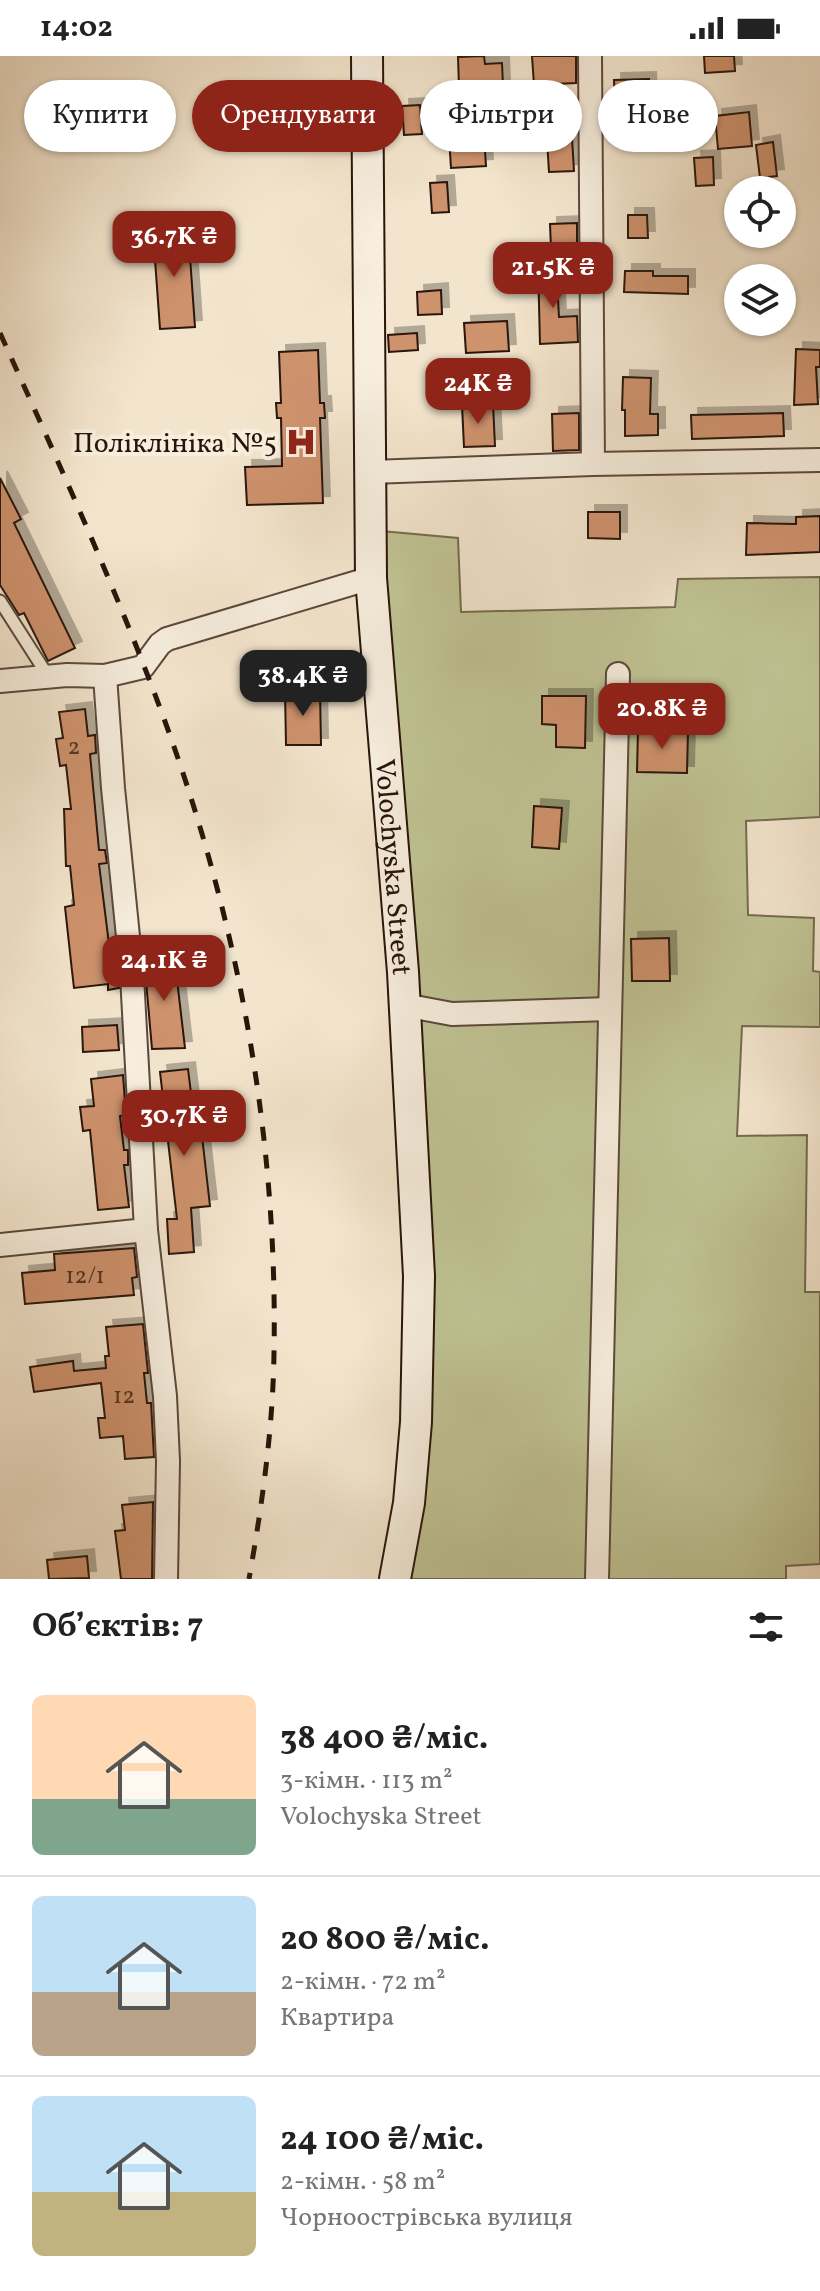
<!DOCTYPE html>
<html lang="uk">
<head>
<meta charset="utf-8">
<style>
  :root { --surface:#fff; --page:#f2f2f2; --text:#222; --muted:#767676; --line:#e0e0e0; --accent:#8f2418 }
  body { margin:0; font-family:Vollkorn,serif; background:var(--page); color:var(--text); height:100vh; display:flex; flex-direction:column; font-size:30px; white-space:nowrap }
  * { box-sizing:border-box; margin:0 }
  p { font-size:26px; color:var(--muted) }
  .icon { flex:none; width:44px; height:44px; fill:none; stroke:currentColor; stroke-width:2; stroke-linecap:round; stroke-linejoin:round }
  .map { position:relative; height:1523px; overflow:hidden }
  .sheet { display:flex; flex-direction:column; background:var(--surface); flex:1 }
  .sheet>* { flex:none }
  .top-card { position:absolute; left:24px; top:24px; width:772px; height:72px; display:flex; gap:16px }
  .tools { position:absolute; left:724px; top:120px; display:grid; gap:16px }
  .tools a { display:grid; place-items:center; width:72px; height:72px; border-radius:50%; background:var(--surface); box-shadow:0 2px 6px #0004; font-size:40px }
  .price { position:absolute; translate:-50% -68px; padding:0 18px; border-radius:16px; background:var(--accent); color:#fff; font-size:26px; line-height:52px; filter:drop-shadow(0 2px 4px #0008) }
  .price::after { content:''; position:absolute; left:50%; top:48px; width:24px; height:18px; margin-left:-12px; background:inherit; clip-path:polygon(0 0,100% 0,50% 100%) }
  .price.active { background:#222; color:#fff }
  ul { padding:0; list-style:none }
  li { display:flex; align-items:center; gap:24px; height:200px; padding:0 32px }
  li+li { border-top:2px solid var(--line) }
  li span { display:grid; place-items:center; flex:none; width:224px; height:160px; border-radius:12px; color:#555 }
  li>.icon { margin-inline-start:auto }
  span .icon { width:96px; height:96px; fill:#fffc; stroke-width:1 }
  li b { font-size:34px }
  h2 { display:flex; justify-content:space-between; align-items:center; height:96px; padding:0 32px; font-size:34px }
  .pill { padding:0 28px; border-radius:36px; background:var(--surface); box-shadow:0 2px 6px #0004; font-size:28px; line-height:72px }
  .pill.active { background:var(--accent); color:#fff }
  .status { display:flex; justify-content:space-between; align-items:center; height:56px; padding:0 40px; background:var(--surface); direction:ltr }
  .status svg { height:22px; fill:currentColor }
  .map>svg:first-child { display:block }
</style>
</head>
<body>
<div class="status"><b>14:02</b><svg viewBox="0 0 49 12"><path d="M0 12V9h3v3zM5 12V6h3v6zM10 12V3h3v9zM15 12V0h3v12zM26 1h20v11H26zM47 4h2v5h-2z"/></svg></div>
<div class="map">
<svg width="820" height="1523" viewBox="0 0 820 1523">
  <defs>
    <filter id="shadow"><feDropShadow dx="7" dy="-7" stdDeviation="0" flood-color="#0004"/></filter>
  </defs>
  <rect width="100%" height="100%" fill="#f3e5cd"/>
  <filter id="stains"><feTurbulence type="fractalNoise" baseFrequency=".0025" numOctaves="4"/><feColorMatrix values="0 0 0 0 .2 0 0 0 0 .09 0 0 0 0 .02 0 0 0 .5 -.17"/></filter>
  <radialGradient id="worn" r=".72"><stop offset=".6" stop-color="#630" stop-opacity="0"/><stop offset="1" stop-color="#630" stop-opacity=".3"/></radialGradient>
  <path fill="#c0c394" stroke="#746c4f" stroke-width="2" d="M370 474 458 482 461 556 675 551 678 523 820 521V761L746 765 748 859 814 862 813 915 820 916V971L742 970 737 1080 807 1079 805 1236H820V1508L786 1510V1523H395L416 1366Z"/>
  <g fill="#ce926d" stroke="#29140a" stroke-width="2" filter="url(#shadow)">
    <path d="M484 0 485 8 502 7 503 30 459 32 458 1Z"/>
    <path d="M532 0H576V27L534 29Z"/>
    <path d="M704 0H734L735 15 705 17Z"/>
    <path d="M649 23 650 48 615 49 614 24Z"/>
    <path d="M420 49 422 78 404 79 402 50Z"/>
    <path d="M749 56 752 90 718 93 715 60Z"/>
    <path d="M484 79 486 110 451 112 449 81Z"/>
    <path d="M572 82 574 115 549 116 547 84Z"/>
    <path d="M773 86 777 120 760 122 756 89Z"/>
    <path d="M713 101 714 129 696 130 694 102Z"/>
    <path d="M447 126 449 156 432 157 430 127Z"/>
    <path d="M628 159H647L648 182H628Z"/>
    <path d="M577 167V192L551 193 550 168Z"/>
    <path d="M188 173 195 271 160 273 153 176Z"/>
    <path d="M556 207 559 261 577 260 578 286 540 288 538 208Z"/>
    <path d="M625 215H653V220H688V238L624 236Z"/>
    <path d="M441 234 442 258 418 259 417 236Z"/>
    <path d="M507 265 509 295 466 297 464 267Z"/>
    <path d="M417 277 418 294 389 296 388 279Z"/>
    <path d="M796 293 820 294V311H816L818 348 794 349Z"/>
    <path d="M318 294 320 347H324L325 362H320L323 447 247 449 245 411 282 410 281 362H277L276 347H281L279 296Z"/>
    <path d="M623 321 651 322 650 358H658V379L625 380V354H622Z"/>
    <path d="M493 348 495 390 464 391 462 349Z"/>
    <path d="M579 357V394L553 395 552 358Z"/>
    <path d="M783 357 784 380 692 383 691 359Z"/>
    <path d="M0 422 21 463 14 467 75 592 48 605 24 557 19 559 0 529Z"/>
    <path d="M588 456H620V483L588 482Z"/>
    <path d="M820 460V496L746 499 747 467 796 468V461Z"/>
    <path d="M285 635H320L321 689H286Z"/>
    <path d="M542 640H586L585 692 556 691V669L542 668Z"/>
    <path d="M85 653 88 680 95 679 96 697 90 698 99 794H105L107 807 99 808 111 904H116L119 932 108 934V928L74 932 72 915 65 851 74 849 70 810H66L64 753H71L66 709 60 710 56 683 63 682 59 656Z"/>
    <path d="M638 673 688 674 687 717 637 716Z"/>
    <path d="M534 750 562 752 559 793 532 791Z"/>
    <path d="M669 882 670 925H632L631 883Z"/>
    <path d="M174 898 185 992 152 993 144 902Z"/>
    <path d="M117 969 119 994 83 996 82 971Z"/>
    <path d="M188 1013 192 1045H198L210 1150 191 1152 194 1196 169 1198 167 1163H177L160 1016Z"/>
    <path d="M123 1019 126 1059 120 1060 124 1094H128V1109H124L129 1151 98 1154 90 1074 83 1075 80 1051 94 1050 91 1023Z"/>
    <path d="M134 1192 137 1221 132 1222 134 1239 25 1248 22 1217 55 1214 54 1198Z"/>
    <path d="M143 1268 148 1317H144L147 1347H151L154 1401 125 1403 123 1380 100 1382 98 1362H105L101 1327 34 1336 30 1311 73 1305 74 1315 106 1312 105 1300H109L106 1271Z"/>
    <path d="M153 1446 152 1523H121L115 1475 125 1474 122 1449Z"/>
    <path d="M87 1500 89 1522 49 1523 47 1504Z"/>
  </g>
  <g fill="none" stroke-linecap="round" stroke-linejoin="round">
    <g stroke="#5c483b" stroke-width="15">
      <path id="service" d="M0 545 48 620"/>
    </g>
    <g stroke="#5c483b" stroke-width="26">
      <g id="minor">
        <path d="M590 0 593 408"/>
        <path d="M371 416 593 408 820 404"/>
        <path d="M105 620 113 732 132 920 146 1174 165 1340 168 1405 166 1523"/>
        <path d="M0 625 67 619 105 620 143 611 160 588 167 583 371 522"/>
        <path d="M404 949 452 958 610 953"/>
        <path d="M0 1189 146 1174"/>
        <path d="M597 1523 618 618"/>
      </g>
    </g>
    <g stroke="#29140a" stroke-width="34">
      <g id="secondary">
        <path id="s1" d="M367 0 371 522 403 916 419 1220 416 1366 409 1447 395 1523"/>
      </g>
    </g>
    <use href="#service" stroke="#f7eede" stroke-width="11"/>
    <use href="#minor" stroke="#f7eede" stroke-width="22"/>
    <use href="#secondary" stroke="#f7eede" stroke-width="30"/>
    <path stroke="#29140a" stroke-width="5" stroke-dasharray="14 14" stroke-linecap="butt" d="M0 277C57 403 115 530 163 660 238 864 278 1080 274 1297 273 1373 262 1449 249 1523"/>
  </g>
  <defs>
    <g id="hospital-bare" transform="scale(2.4)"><path d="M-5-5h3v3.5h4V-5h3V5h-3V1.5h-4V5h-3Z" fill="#8f2418" stroke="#f7eede" stroke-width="2.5" paint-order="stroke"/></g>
  </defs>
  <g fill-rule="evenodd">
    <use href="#hospital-bare" x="301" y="386"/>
  </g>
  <g text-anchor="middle" stroke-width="8" stroke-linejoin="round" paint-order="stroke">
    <g font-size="24" fill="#523423">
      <text x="74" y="698">2</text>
      <text x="85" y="1227">12/1</text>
      <text x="124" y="1347">12</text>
    </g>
    <g font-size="28" fill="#29140a" stroke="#f7eede" text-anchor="end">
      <text x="277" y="396">Поліклініка №5</text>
    </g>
    <g font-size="28" fill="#29140a" stroke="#f7eede">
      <text dy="10" stroke="none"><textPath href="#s1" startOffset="812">Volochyska Street</textPath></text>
    </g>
  </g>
  <rect width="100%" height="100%" filter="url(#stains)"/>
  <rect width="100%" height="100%" fill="url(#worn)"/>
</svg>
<div class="tools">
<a><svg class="icon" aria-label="locate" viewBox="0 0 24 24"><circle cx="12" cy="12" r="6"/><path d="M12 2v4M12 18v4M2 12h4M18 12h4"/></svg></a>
<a><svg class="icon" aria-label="layers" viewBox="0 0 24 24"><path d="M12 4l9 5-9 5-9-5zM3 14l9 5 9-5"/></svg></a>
</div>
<b class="price" style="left:174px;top:223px">36.7K ₴</b>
<b class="price" style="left:553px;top:254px">21.5K ₴</b>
<b class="price" style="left:478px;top:370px">24K ₴</b>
<b class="price active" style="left:303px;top:662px">38.4K ₴</b>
<b class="price" style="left:662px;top:695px">20.8K ₴</b>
<b class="price" style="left:164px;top:947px">24.1K ₴</b>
<b class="price" style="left:184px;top:1102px">30.7K ₴</b>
<div class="top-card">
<a class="pill">Купити</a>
<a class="pill active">Орендувати</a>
<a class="pill">Фільтри</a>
<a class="pill">Нове</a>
</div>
</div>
<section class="sheet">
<h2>Об’єктів: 7<svg class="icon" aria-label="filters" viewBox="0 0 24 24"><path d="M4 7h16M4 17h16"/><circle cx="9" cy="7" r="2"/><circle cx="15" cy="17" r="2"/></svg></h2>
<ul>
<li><span style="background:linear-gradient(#ffd9b3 65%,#7fa58c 0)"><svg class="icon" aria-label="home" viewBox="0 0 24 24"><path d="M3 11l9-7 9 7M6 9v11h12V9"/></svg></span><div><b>38 400 ₴/міс.</b><p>3-кімн. · 113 m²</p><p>Volochyska Street</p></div></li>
<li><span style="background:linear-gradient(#bfe0f5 60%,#b9a48a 0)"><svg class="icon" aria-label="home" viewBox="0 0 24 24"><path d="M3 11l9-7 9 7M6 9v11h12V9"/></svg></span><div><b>20 800 ₴/міс.</b><p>2-кімн. · 72 m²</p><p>Квартира</p></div></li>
<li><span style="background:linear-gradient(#bfe0f5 60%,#c2b280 0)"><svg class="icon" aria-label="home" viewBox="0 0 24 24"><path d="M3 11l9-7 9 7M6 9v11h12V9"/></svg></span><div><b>24 100 ₴/міс.</b><p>2-кімн. · 58 m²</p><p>Чорноострівська вулиця</p></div></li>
</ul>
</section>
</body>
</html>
